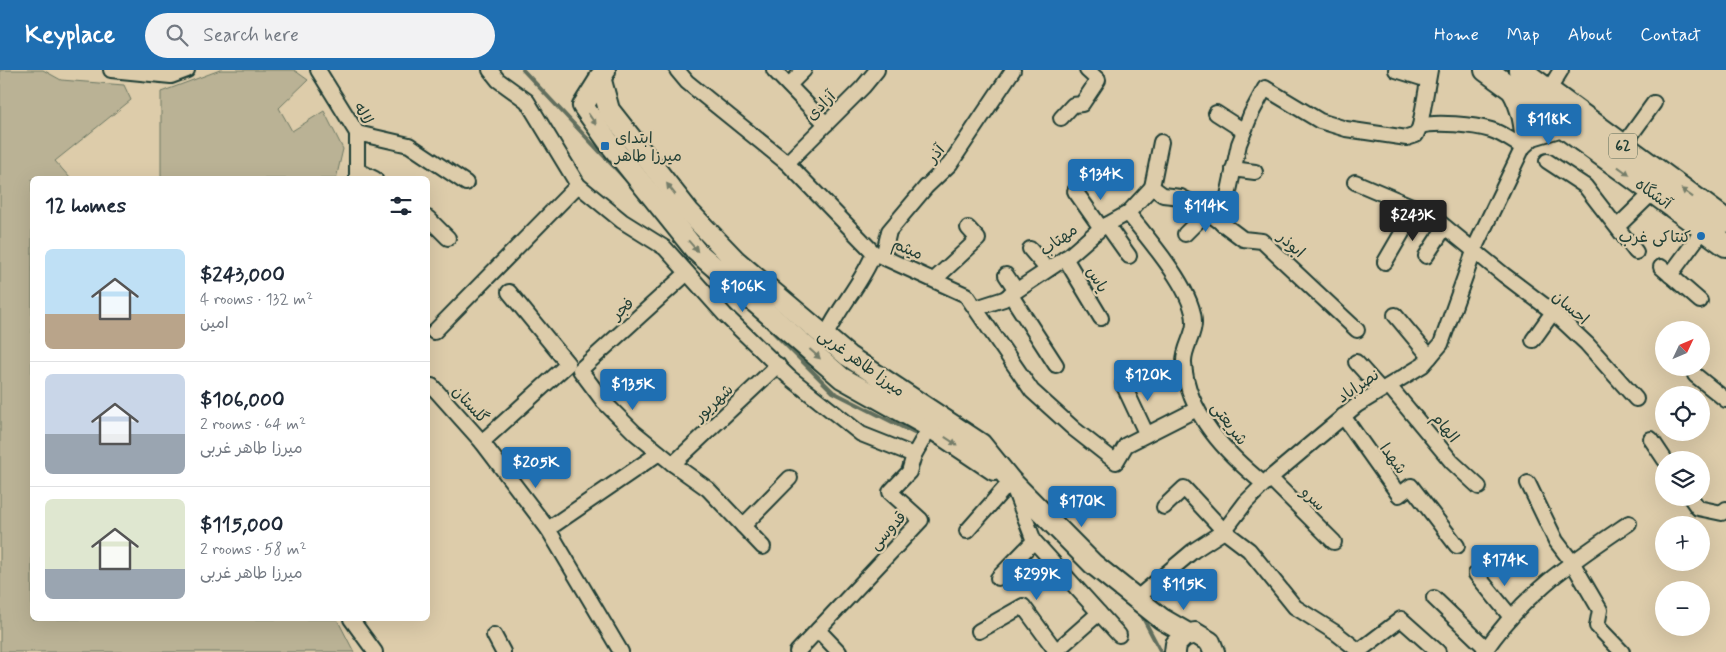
<!DOCTYPE html>
<html lang="en">
<head>
<meta charset="utf-8">
<style>
  :root { --surface:#fff; --page:#f2f2f3; --text:#1f2937; --muted:#747a83; --line:#e0e1e3; --accent:#1f6fb2 }
  body { margin:0; font-family:Mynerve,"Playpen Sans Arabic",sans-serif; background:var(--page); color:var(--text); height:100vh; display:flex; flex-direction:column; font-size:19px; white-space:nowrap }
  * { box-sizing:border-box; margin:0 }
  p { font-size:16px; color:var(--muted) }
  .icon { flex:none; width:28px; height:28px; fill:none; stroke:currentColor; stroke-width:2; stroke-linecap:round; stroke-linejoin:round }
  .map { position:relative; flex:1; overflow:hidden }
  .details { position:absolute; left:30px; top:106px; width:400px; height:445px; display:flex; flex-direction:column; background:var(--surface); border-radius:8px; box-shadow:0 5px 20px #0002 }
  .details>* { flex:none }
  .needle { width:32px; rotate:46deg }
  .tools { position:absolute; left:1655px; top:251px; display:grid; gap:10px }
  .tools a { display:grid; place-items:center; width:55px; height:55px; border-radius:50%; background:var(--surface); box-shadow:0 5px 20px #0002; font-size:25px }
  .price { position:absolute; translate:-50% -42px; padding:0 11px; border-radius:5px; background:var(--accent); color:#fff; font-size:16px; line-height:32px; filter:drop-shadow(0 1px 2px #0008) }
  .price::after { content:''; position:absolute; left:50%; top:30px; width:15px; height:11px; margin-left:-8px; background:inherit; clip-path:polygon(0 0,100% 0,50% 100%) }
  .price.on { background:#222; color:#fff }
  ul { padding:0; list-style:none }
  li { display:flex; align-items:center; gap:15px; height:125px; padding:0 15px }
  li+li { border-top:1px solid var(--line) }
  li span { display:grid; place-items:center; flex:none; width:140px; height:100px; border-radius:8px; color:#555 }
  li>.icon { margin-inline-start:auto }
  span .icon { width:60px; height:60px; fill:#fffc; stroke-width:1 }
  li b { font-size:21px }
  h2 { display:flex; justify-content:space-between; align-items:center; height:60px; padding:0 15px; font-size:21px }
  header { display:flex; align-items:center; gap:30px; box-sizing:border-box; height:70px; padding:0 25px; background:var(--accent); color:#fff }
  header strong { font-size:24px }
  nav { display:flex; gap:28px; margin-inline-start:auto; font-size:18px }
  .search { width:350px; height:45px; background:var(--page); display:flex; align-items:center; gap:12px; box-sizing:border-box; padding:0 18px; border-radius:28px; color:var(--muted); font-size:19px }
  .map>svg:first-child { display:block }
</style>
</head>
<body>
<header>
<strong>Keyplace</strong>
<div class="search"><svg class="icon" aria-label="search" viewBox="0 0 24 24"><circle cx="10" cy="10" r="6"/><path d="M15 15l6 6"/></svg>Search here</div>
<nav><a>Home</a><a>Map</a><a>About</a><a>Contact</a></nav>
</header>
<div class="map">
<svg width="1726" height="582" viewBox="0 0 1726 582">
  <rect width="100%" height="100%" fill="#dca"/>
  <filter id="ink" filterUnits="userSpaceOnUse"><feTurbulence type="fractalNoise" baseFrequency=".02" numOctaves="2"/><feDisplacementMap in="SourceGraphic" scale="10" xChannelSelector="R" yChannelSelector="G"/><feConvolveMatrix kernelMatrix="1 2 1 2 8 2 1 2 1" color-interpolation-filters="sRGB"/></filter>
  <g filter="url(#ink)">
    <g fill="#bab295" stroke="#6c7864">
      <path d="M0 0H43L61 10 124 15 131 30 55 91 71 109H32V549H337L354 582H0Z"/>
      <path d="M220 0H294L308 10 279 38 292 61 324 41 343 79 336 109H161V22Z"/>
    </g>
    <g fill="none" stroke-linecap="round" stroke-linejoin="round">
      <g stroke="#606e5d" stroke-width="4">
        <path d="M523 0 631 115"/>
        <path d="M768 257 833 322 914 363"/>
        <path d="M934 372 943 377"/>
        <path d="M1141 544 1161 582"/>
      </g>
      <g stroke="#1f3d34" stroke-width="18">
        <g id="minor">
          <path d="M111 0 171 6 187 0"/>
          <path d="M318 0 357 63V109"/>
          <path d="M490 0 498 10 527 31 578 115 622 151 665 178 725 245 789 307 861 364 914 385"/>
          <path d="M677 0 687 12 787 93 874 183 966 225 1032 321 1074 359 1116 392 1126 375 1197 339"/>
          <path d="M774 0 826 54"/>
          <path d="M1396 0 1428 10"/>
          <path d="M789 15 804 0"/>
          <path d="M1509 21C1520 40 1522 56 1523 77"/>
          <path d="M1548 21 1561 0"/>
          <path d="M1216 43 1244 61"/>
          <path d="M1061 48 1073 35 1082 34 1098 10 1087 0"/>
          <path d="M1420 56 1430 0"/>
          <path d="M357 63 409 75 466 113"/>
          <path d="M1161 72 1152 117 1163 125 1181 127 1199 136 1243 169 1262 171 1357 260"/>
          <path d="M1623 76 1654 33"/>
          <path d="M1547 91 1585 116 1636 182"/>
          <path d="M787 93 863 17 877 0"/>
          <path d="M1233 99 1255 102"/>
          <path d="M357 100 375 109"/>
          <path d="M1355 112 1428 143 1504 205 1553 242 1587 274 1636 329"/>
          <path d="M1075 121 1101 158"/>
          <path d="M1128 143C1147 168 1195 221 1194 253 1194 266 1183 279 1184 293 1187 344 1227 384 1264 414"/>
          <path d="M428 148 448 168"/>
          <path d="M1222 154 1239 74 1251 44 1265 18 1320 51 1346 59 1407 68 1416 65 1420 56C1436 51 1474 55 1491 60 1502 63 1513 72 1523 77"/>
          <path d="M1107 155 1129 186"/>
          <path d="M1618 156 1653 122"/>
          <path d="M1185 164 1207 142"/>
          <path d="M1030 179 1047 199"/>
          <path d="M1426 186 1445 157"/>
          <path d="M883 187 889 161 926 117 950 94 1013 0"/>
          <path d="M1065 188 1101 248"/>
          <path d="M1385 192 1417 137"/>
          <path d="M1661 197 1700 231"/>
          <path d="M687 203 580 300 604 332 635 363 673 394 708 419 763 477"/>
          <path d="M1006 205 1016 220"/>
          <path d="M1670 205 1704 159"/>
          <path d="M935 209 978 169 968 158"/>
          <path d="M1010 224 1056 295"/>
          <path d="M976 238 1004 229 1070 185 1101 158 1128 143 1152 117"/>
          <path d="M1395 245 1430 287"/>
          <path d="M434 262 578 115"/>
          <path d="M825 267C840 235 861 215 874 183"/>
          <path d="M1533 270 1553 242"/>
          <path d="M1356 292 1381 320"/>
          <path d="M1695 305 1726 330"/>
          <path d="M1123 314 1146 363"/>
          <path d="M432 316 482 372 548 459 659 383"/>
          <path d="M1389 316 1452 392 1479 417"/>
          <path d="M1343 346 1399 425 1411 416 1457 476"/>
          <path d="M1651 369 1665 390"/>
          <path d="M482 372 568 294 509 222"/>
          <path d="M673 394 778 295"/>
          <path d="M1270 408 1334 472"/>
          <path d="M1528 413 1556 471 1572 492 1600 540 1597 556 1622 582"/>
          <path d="M1691 428 1698 438 1722 443 1726 439"/>
          <path d="M1164 437 1184 418 1224 461 1249 480 1295 537 1336 563 1359 581 1401 549 1438 582"/>
          <path d="M743 456 790 408"/>
          <path d="M548 459 621 582"/>
          <path d="M967 461 1011 411 1034 471 1119 565"/>
          <path d="M1476 504 1511 547"/>
          <path d="M998 508 1034 471"/>
          <path d="M1137 528 1193 481 1224 461 1246 432 1270 408 1357 335 1423 295 1441 274 1477 173 1523 77 1533 68 1566 58"/>
          <path d="M1434 528 1486 578"/>
          <path d="M351 549 375 582"/>
          <path d="M818 560 839 582"/>
          <path d="M979 561 1023 536 1056 581 1099 543"/>
          <path d="M494 565 503 582"/>
          <path d="M797 582 921 450 890 422 909 402 914 385 930 357"/>
          <path d="M1484 582C1525 522 1570 493 1629 453"/>
        </g>
      </g>
      <g stroke="#1f3d34" stroke-width="24">
        <g id="secondary">
          <path d="M605 1 583 36 610 74 696 181 842 308 930 357 994 400"/>
          <path d="M600 7 609 40 689 142 736 191 848 286 981 374 1011 411 1093 494 1162 549 1188 564"/>
          <path d="M1175 582 1176 574 1184 566 1195 563 1210 572 1214 582"/>
        </g>
      </g>
      <g stroke="#1f3d34" stroke-width="26">
        <g id="primary">
          <path d="M1486 0 1726 175"/>
          <path d="M1520 0 1726 151"/>
        </g>
      </g>
      <use href="#minor" stroke="#dca" stroke-width="14"/>
      <use href="#secondary" stroke="#dca" stroke-width="20"/>
      <use href="#primary" stroke="#dca" stroke-width="22"/>
    </g>
    <defs><path id="oneway-solid" d="M-6-.8H1V-3.2L6.5 0L1 3.2V.8H-6Z" transform="scale(1.25)"/></defs>
    <g fill="#747d69">
      <use href="#oneway-solid" transform="translate(592 49) rotate(55)"/>
      <use href="#oneway-solid" transform="translate(1624 101) rotate(36)"/>
      <use href="#oneway-solid" transform="translate(671 119) rotate(-128)"/>
      <use href="#oneway-solid" transform="translate(1687 123) rotate(-144)"/>
      <use href="#oneway-solid" transform="translate(693 176) rotate(49)"/>
      <use href="#oneway-solid" transform="translate(815 284) rotate(42)"/>
      <use href="#oneway-solid" transform="translate(951 371) rotate(34)"/>
    </g>
  </g>
  <g fill="#1f6fb2" stroke="#dca" stroke-width="2">
    <rect x="600" y="71" width="10" height="10" rx="2.5"/>
    <circle cx="1701" cy="166" r="5"/>
  </g>
  <g text-anchor="middle" stroke-width="4.5" stroke-linejoin="round" paint-order="stroke">
    <rect fill="#dca" stroke="#586857" stroke-width="1" x="1609" y="63.5" width="28" height="25" rx="4"/>
    <g font-size="15" font-weight="bold" fill="#1f3d34">
      <text x="1623" y="81">62</text>
    </g>
    <g font-size="16" fill="#1f3d34" stroke="#dca">
      <text transform="translate(820 35) rotate(-45)" y="6">آزادی</text>
      <text transform="translate(364 43) rotate(62)" y="6">لاله</text>
      <text transform="translate(935 83) rotate(-49)" y="6">آذر</text>
      <text transform="translate(1654 123) rotate(36)" y="6">آتشگاه</text>
      <text transform="translate(1058 169) rotate(-36)" y="6">مهتاب</text>
      <text transform="translate(1292 174) rotate(43)" y="6">ابوذر</text>
      <text transform="translate(908 178) rotate(23)" y="6">میثم</text>
      <text transform="translate(1098 209) rotate(59)" y="6">یاس</text>
      <text transform="translate(1571 237) rotate(41)" y="6">احسان</text>
      <text transform="translate(622 238) rotate(-42)" y="6">فجر</text>
      <text transform="translate(862 292) rotate(36)" y="6">میرزا طاهر غربی</text>
      <text transform="translate(1358 315) rotate(-34)" y="6">نصراباد</text>
      <text transform="translate(713 332) rotate(-43)" y="6">شهریور</text>
      <text transform="translate(471 334) rotate(48)" y="6">گلستان</text>
      <text transform="translate(1230 353) rotate(53)" y="6">شریعتی</text>
      <text transform="translate(1446 357) rotate(51)" y="6">الهام</text>
      <text transform="translate(1394 388) rotate(54)" y="6">شهدا</text>
      <text transform="translate(1314 428) rotate(45)" y="6">سرو</text>
      <text transform="translate(887 460) rotate(-47)" y="6">قدوسی</text>
    </g>
    <g font-size="16" fill="#1f3d34" stroke="#dca" text-anchor="start">
      <text x="615" y="73">ابتدای<tspan x="615" dy="18">میرزا طاهر</tspan></text>
      <text x="1691" y="172" text-anchor="end">کنتاکی غرب</text>
    </g>
  </g>
</svg>
<div class="tools">
<a><svg class="needle" viewBox="-14 -14 28 28"><path d="M0-13l5 13h-10z" fill="#e53935"/><path d="M0 13l5-13h-10z" fill="#747a83"/></svg></a>
<a><svg class="icon" aria-label="locate" viewBox="0 0 24 24"><circle cx="12" cy="12" r="6"/><path d="M12 2v4M12 18v4M2 12h4M18 12h4"/></svg></a>
<a><svg class="icon" aria-label="layers" viewBox="0 0 24 24"><path d="M12 4l9 5-9 5-9-5zM3 14l9 5 9-5"/></svg></a>
<a>+</a>
<a>−</a>
</div>
<b class="price" style="left:1549px;top:76px">$118K</b>
<b class="price" style="left:1101px;top:131px">$134K</b>
<b class="price" style="left:1206px;top:163px">$114K</b>
<b class="price on" style="left:1413px;top:172px">$243K</b>
<b class="price" style="left:743px;top:243px">$106K</b>
<b class="price" style="left:1148px;top:332px">$120K</b>
<b class="price" style="left:633px;top:341px">$135K</b>
<b class="price" style="left:536px;top:419px">$205K</b>
<b class="price" style="left:1082px;top:458px">$170K</b>
<b class="price" style="left:1505px;top:517px">$174K</b>
<b class="price" style="left:1037px;top:531px">$299K</b>
<b class="price" style="left:1184px;top:541px">$115K</b>
<section class="details">
<h2>12 homes<svg class="icon" aria-label="filters" viewBox="0 0 24 24"><path d="M4 7h16M4 17h16"/><circle cx="9" cy="7" r="2"/><circle cx="15" cy="17" r="2"/></svg></h2>
<ul>
<li><span style="background:linear-gradient(#bfe0f5 65%,#b9a48a 0)"><svg class="icon" aria-label="home" viewBox="0 0 24 24"><path d="M3 11l9-7 9 7M6 9v11h12V9"/></svg></span><div><b>$243,000</b><p>4 rooms · 132 m²</p><p>امین</p></div></li>
<li><span style="background:linear-gradient(#c9d6e8 60%,#9aa5b1 0)"><svg class="icon" aria-label="home" viewBox="0 0 24 24"><path d="M3 11l9-7 9 7M6 9v11h12V9"/></svg></span><div><b>$106,000</b><p>2 rooms · 64 m²</p><p>میرزا طاهر غربی</p></div></li>
<li><span style="background:linear-gradient(#dfe7d0 70%,#9aa5b1 0)"><svg class="icon" aria-label="home" viewBox="0 0 24 24"><path d="M3 11l9-7 9 7M6 9v11h12V9"/></svg></span><div><b>$115,000</b><p>2 rooms · 58 m²</p><p>میرزا طاهر غربی</p></div></li>
</ul>
</section>
</div>
</body>
</html>
